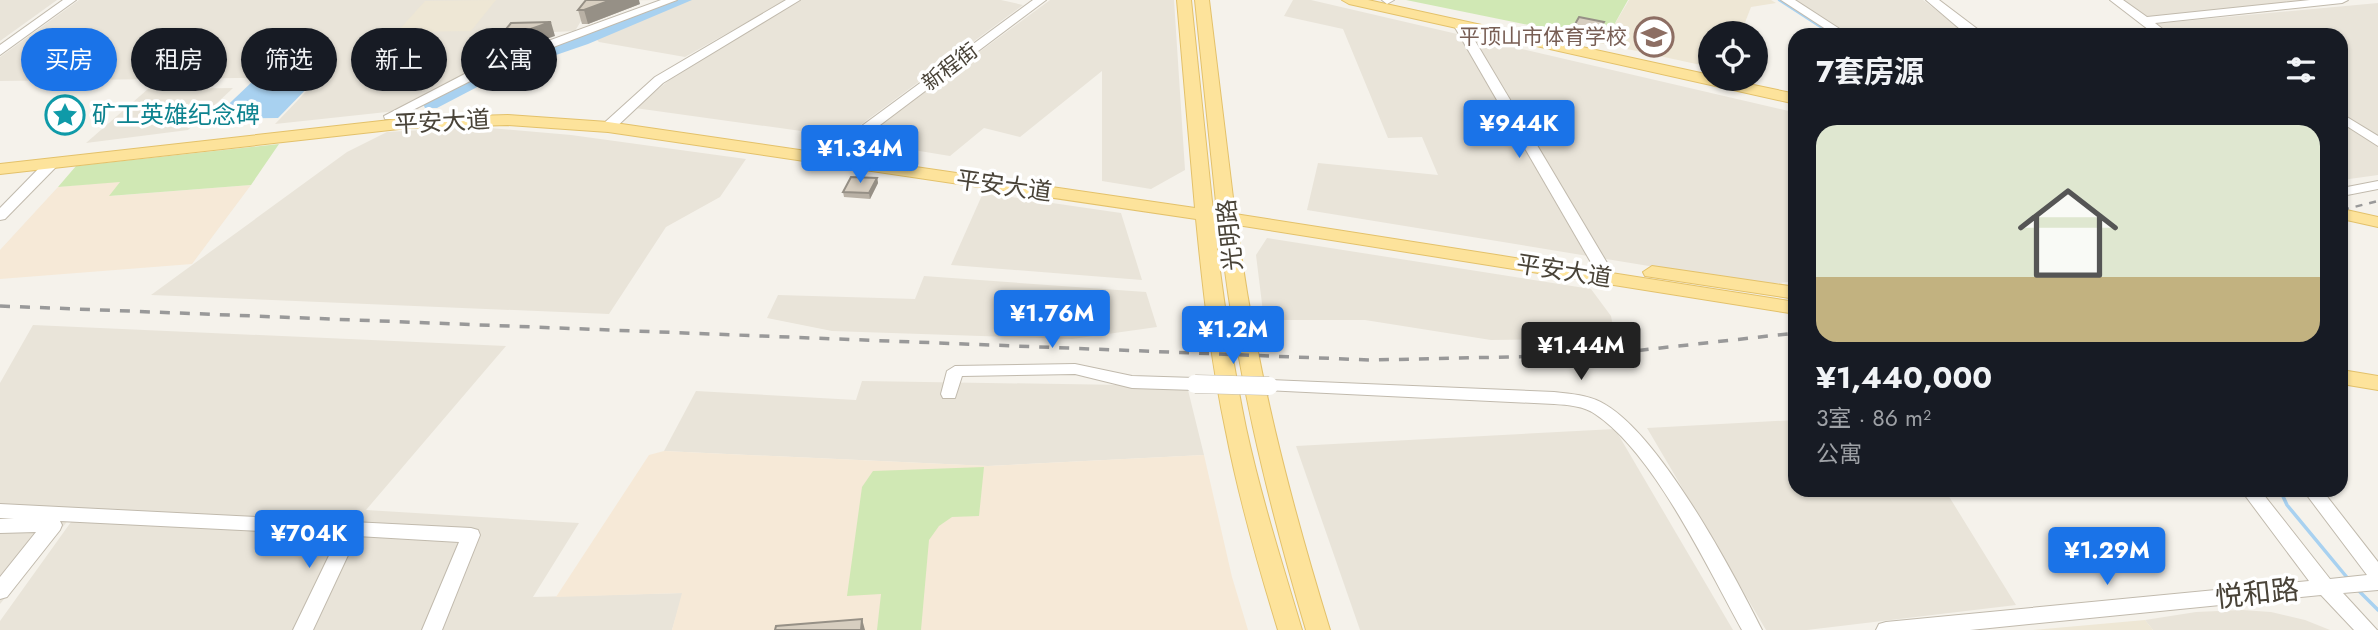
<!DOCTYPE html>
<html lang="zh">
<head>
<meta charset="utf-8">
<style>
  :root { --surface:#171b24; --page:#20242c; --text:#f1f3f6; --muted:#9ea1a6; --line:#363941; --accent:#1a73e8 }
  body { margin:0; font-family:Jost,"Noto Sans SC",sans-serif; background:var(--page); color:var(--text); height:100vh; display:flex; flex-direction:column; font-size:26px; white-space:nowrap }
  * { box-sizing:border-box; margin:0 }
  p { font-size:23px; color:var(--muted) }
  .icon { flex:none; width:38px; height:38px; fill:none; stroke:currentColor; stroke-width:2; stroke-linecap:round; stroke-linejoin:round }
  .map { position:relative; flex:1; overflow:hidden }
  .sheet { position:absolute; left:1788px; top:28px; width:560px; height:469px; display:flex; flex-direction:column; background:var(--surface); border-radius:21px; box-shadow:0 2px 5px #0004 }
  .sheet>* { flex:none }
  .top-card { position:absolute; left:21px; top:28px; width:665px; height:63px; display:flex; gap:14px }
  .buttons { position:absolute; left:1698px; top:21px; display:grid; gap:14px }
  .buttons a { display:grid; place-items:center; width:70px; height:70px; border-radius:50%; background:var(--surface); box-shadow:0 2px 5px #0004; font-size:35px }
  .price { position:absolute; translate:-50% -60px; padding:0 16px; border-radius:7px; background:var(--accent); color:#fff; font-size:23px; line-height:46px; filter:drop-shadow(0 2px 4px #0008) }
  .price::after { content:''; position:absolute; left:50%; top:42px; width:21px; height:16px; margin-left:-10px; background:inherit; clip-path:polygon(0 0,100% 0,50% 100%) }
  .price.on { background:#222; color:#fff }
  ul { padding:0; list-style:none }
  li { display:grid; align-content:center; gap:14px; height:371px; padding:0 28px }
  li+li { border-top:2px solid var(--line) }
  li span { display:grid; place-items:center; height:217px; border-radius:21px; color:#555 }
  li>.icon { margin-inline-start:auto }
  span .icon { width:126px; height:126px; fill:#fffc; stroke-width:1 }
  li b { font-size:30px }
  h2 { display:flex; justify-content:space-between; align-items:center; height:84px; padding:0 28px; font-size:30px }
  .pill { padding:0 24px; border-radius:32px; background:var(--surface); box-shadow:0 2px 5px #0004; font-size:24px; line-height:63px }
  .pill.on { background:var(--accent); color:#fff }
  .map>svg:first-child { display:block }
</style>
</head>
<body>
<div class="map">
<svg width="2378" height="630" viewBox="0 0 2378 630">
  <rect width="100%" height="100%" fill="#f5f2eb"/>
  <g fill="#e9e4d9">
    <path d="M0 0H57L0 41Z"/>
    <path d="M79 0H660L593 1 575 31 513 34 495 58 508 59 396 111 275 124 320 77 0 81V57Z"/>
    <path d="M688 0H786L685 57 599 42 595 38Z"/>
    <path d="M801 0H1001L1023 5 844 137 635 108 689 64Z"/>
    <path d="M1050 0H1174L1185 170 1151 189 1102 181V71L1020 137 984 128 950 156 858 141Z"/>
    <path d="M1293 0H1311L1793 112 1795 281 1765 285 1307 210 1318 163 1438 175 1422 137 1388 138 1343 29 1284 16Z"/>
    <path d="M1791 0H1923L1963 31 1845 34Z"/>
    <path d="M2123 0H2318L2144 17Z"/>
    <path d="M2378 3V140L2342 116V35H2169L2151 24Z"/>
    <path d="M233 88 188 130 86 143 148 89Z"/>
    <path d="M2342 120 2378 144V175L2342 180Z"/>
    <path d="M478 127 571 135 746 159 720 197 666 227 609 314 151 295 347 152 387 132Z"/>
    <path d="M983 193 1121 213 1142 280 951 265Z"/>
    <path d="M1267 238 1591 289 1611 316 1616 342 1566 348 1563 339 1491 340 1365 320H1264L1256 255Z"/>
    <path d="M924 276 1146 292 1157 327 1072 339 832 331 767 318 778 295 915 299Z"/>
    <path d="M33 325 506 346 366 510 579 523 533 597 683 593 672 630H0V621L81 508 0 506V383Z"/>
    <path d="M862 381 1187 386 1204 455 988 466 664 451 696 391 856 400Z"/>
    <path d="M1795 420 1796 490H1945L2016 605 1807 630H1766L1647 428Z"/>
    <path d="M1615 429 1733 630H1360L1296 446Z"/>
    <path d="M0 517 70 518 0 604Z"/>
    <path d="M2242 610 2271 612 2305 620 2330 630H2153L2145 620 2196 612Z"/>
  </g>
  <g fill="#f6e9d7">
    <path d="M121 181 110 196 251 185 192 264 0 279V250L58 187Z"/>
    <path d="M664 451 988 466 1204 455 1232 577 1248 630H672L682 593 556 597 649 455Z"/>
  </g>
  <g fill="#eee7d5">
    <path d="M496 0 471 31 397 32 425 1Z"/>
    <path d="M1629 0H1771L1776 3 1751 7 1741 33H1710V67L1595 42 1602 31 1610 32Z"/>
    <path d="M2145 620 2153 630H2033Z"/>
  </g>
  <g fill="#d0e8b4">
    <path d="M1406 0H1628L1610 32 1578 26 1573 34Z"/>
    <path d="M279 144 251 185 109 196 120 182 58 187 76 166Z"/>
    <path d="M984 467 979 516 952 517 939 526 929 540 921 630H877L881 594 847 596 862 487 873 471Z"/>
  </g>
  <path fill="#a8d1f0" d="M316 79 278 118 213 119 254 80Z"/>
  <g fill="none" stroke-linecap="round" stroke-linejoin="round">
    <path stroke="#a8d1f0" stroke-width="2.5" d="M1779 0 1833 35"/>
    <g stroke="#a8d1f0" stroke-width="3.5">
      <path d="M2280 490 2287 505 2350 581"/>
      <path d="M2357 589 2378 610"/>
    </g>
    <path fill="#a8d1f0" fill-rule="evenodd" d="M672 0H692L588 44 504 73 437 108H425L423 104 492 67 576 38Z"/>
    <g stroke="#c1baad" stroke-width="2">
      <g id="minor">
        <path d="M63 0H76L0 55V45Z"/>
        <path d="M661 0H677L490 71 395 119H385L384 116 482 65Z"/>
        <path d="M786 0H800L663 83 613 130H603V124L655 77Z"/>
        <path d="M1033 0H1046L831 162H821L819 159 821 156Z"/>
        <path d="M1382 0H1394L1387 4Z"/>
        <path d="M1781 0H1795L1849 35H1835Z"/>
        <path d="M1926 0H1939L1980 31 2149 30 2110 0H2123L2147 17 2310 0H2348L2342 3 2155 23 2165 31V35H1967Z"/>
        <path d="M1459 21 1465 24 1616 278 1613 281 1608 283 1600 278 1453 24Z"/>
        <path d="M2342 114 2378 136V146L2342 123Z"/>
        <path d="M51 160 58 164 56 167 5 219 0 220V208L46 161Z"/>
        <path d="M2378 181V189L2342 196V188Z"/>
        <path d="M1075 364 1132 376 1195 378 1203 384 1195 390 1132 388 1075 374 962 376 955 398H943L941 394 947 371 955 366Z"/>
        <path d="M1269 380 1554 392C1571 394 1591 395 1606 405 1662 439 1732 570 1762 630H1742C1707 567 1654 453 1595 414 1584 406 1568 405 1554 404L1263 390 1261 386 1263 382Z"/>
        <path d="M2241 490H2260L2330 579 2367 575 2303 490H2322L2378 562V590L2343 593 2377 630H2354L2321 595 1970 630H1876L1879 624 1886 622 2309 581Z"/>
        <path d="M0 504 471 528 478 530 480 535 442 630H422L459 542 357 536 313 630H293L339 535 60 521 62 525 60 530 7 597 0 599V577L36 532 0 533V519H14L0 518Z"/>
      </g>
    </g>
    <g stroke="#e3c16a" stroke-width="2">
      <g id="major">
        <path d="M1177 0H1191L1213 211 1217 212 1195 0H1209L1235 214 1796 302V314L1237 225C1255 364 1289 497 1330 630H1306C1266 495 1234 362 1219 222H1214C1222 291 1232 360 1246 428 1261 497 1282 563 1302 630H1278C1258 565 1239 499 1226 432 1211 362 1203 290 1196 219L608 132 508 125 408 128 0 174V164L408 118 508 115 608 122 1195 208Z"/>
        <path d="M1342 0H1368L1710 75V79H1725L1796 94V104L1349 4Z"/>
        <path d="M2342 209 2378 217V227L2342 219Z"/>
        <path d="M1652 266 1796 287V299L1645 276 1643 272Z"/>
        <path d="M2342 370 2378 376V390L2342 384Z"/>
      </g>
    </g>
    <use href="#minor" fill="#fff" fill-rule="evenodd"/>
    <use href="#major" fill="#fde39b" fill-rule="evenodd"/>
    <path stroke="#999" stroke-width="2.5" stroke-dasharray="7 7" stroke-linecap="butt" d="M2342 210 2378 201"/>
    <path stroke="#999" stroke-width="3.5" stroke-dasharray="10 10" stroke-linecap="butt" d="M0 306 1371 360 1597 355 1796 333"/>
    <g stroke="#c1baad" stroke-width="19" stroke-linecap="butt">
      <path id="minor-bridge" d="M1195 384 1269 386"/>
    </g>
    <use href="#minor-bridge" stroke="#fff" stroke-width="18"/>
  </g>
  <g fill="#b9b1a5">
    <path d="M640 4 588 24H582L578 10Z"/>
    <path d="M1574 26 1602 31 1596 41 1572 35Z"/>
    <path d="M877 178 878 183 870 199 844 197 843 192Z"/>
  </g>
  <g fill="#969086">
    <path d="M611 0H639L640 4 588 24 584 10Z"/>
    <path d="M551 22 555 36 501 55 496 41Z"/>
    <path d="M1604 22 1602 31 1596 41 1598 31Z"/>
    <path d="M877 178 878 183 870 199 869 193Z"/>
    <path d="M862 619 865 630H861Z"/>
  </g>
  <g fill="#d7cec0" stroke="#969086" stroke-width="2">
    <path d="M586 0H611L584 10H578Z"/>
    <path d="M1579 17 1604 22 1598 31 1574 26Z"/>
    <path d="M551 22 496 41 511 23Z"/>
    <path d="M851 177 877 178 869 193 843 192Z"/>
    <path d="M862 619 861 630H775L776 626Z"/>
  </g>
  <defs>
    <g id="school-ring" transform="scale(2.0125)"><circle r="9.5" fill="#fff" stroke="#8d6e63" stroke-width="1.5"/><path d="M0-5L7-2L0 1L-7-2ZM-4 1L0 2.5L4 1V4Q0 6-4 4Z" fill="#8d6e63"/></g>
    <g id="sight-ring" transform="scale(2.0125)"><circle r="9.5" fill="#fff" stroke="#0f9aa8" stroke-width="1.5"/><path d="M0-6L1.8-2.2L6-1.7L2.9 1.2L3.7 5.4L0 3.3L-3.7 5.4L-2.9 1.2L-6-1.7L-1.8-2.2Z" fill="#0f9aa8"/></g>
  </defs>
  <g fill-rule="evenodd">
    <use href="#school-ring" x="1654" y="37"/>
    <use href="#sight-ring" x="65" y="115"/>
  </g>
  <g text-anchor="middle" stroke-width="7" stroke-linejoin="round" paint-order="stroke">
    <g font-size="21" fill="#785e54" stroke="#fff" text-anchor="end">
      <text x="1627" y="44">平顶山市体育学校</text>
    </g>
    <g font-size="21" fill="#494338" stroke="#fff">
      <text transform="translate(950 67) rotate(-37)" y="7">新程街</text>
    </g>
    <g font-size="24" fill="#0d838f" stroke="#fff" text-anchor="start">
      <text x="92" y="123">矿工英雄纪念碑</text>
    </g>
    <g font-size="24" fill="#494338" stroke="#fff">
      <text transform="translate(442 122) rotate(-3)" y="8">平安大道</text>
      <text transform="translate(1004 186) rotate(8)" y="8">平安大道</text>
      <text transform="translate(1230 235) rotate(-96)" y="8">光明路</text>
      <text transform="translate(1564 271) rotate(9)" y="8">平安大道</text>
    </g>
    <g font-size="28" fill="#494338" stroke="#fff">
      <text transform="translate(2257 593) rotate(-6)" y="10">悦和路</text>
    </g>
  </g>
</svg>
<div class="buttons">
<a><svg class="icon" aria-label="locate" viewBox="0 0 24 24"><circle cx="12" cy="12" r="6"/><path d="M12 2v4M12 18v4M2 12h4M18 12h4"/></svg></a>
</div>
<b class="price" style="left:1519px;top:160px">¥944K</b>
<b class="price" style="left:860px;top:185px">¥1.34M</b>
<b class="price" style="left:1052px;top:350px">¥1.76M</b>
<b class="price" style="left:1233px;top:366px">¥1.2M</b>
<b class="price on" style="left:1581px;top:382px">¥1.44M</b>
<b class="price" style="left:309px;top:570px">¥704K</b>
<b class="price" style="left:2107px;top:587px">¥1.29M</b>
<div class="top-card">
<a class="pill on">买房</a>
<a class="pill">租房</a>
<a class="pill">筛选</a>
<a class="pill">新上</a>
<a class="pill">公寓</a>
</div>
<section class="sheet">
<h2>7套房源<svg class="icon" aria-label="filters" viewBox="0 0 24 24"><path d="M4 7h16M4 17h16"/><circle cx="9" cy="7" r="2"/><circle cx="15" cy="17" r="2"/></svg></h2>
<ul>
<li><span style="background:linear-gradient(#dfe7d0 70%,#c2b280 0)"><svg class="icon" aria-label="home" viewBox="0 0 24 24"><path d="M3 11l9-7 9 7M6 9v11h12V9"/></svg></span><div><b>¥1,440,000</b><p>3室 · 86 m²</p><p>公寓</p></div></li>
</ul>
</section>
</div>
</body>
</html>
